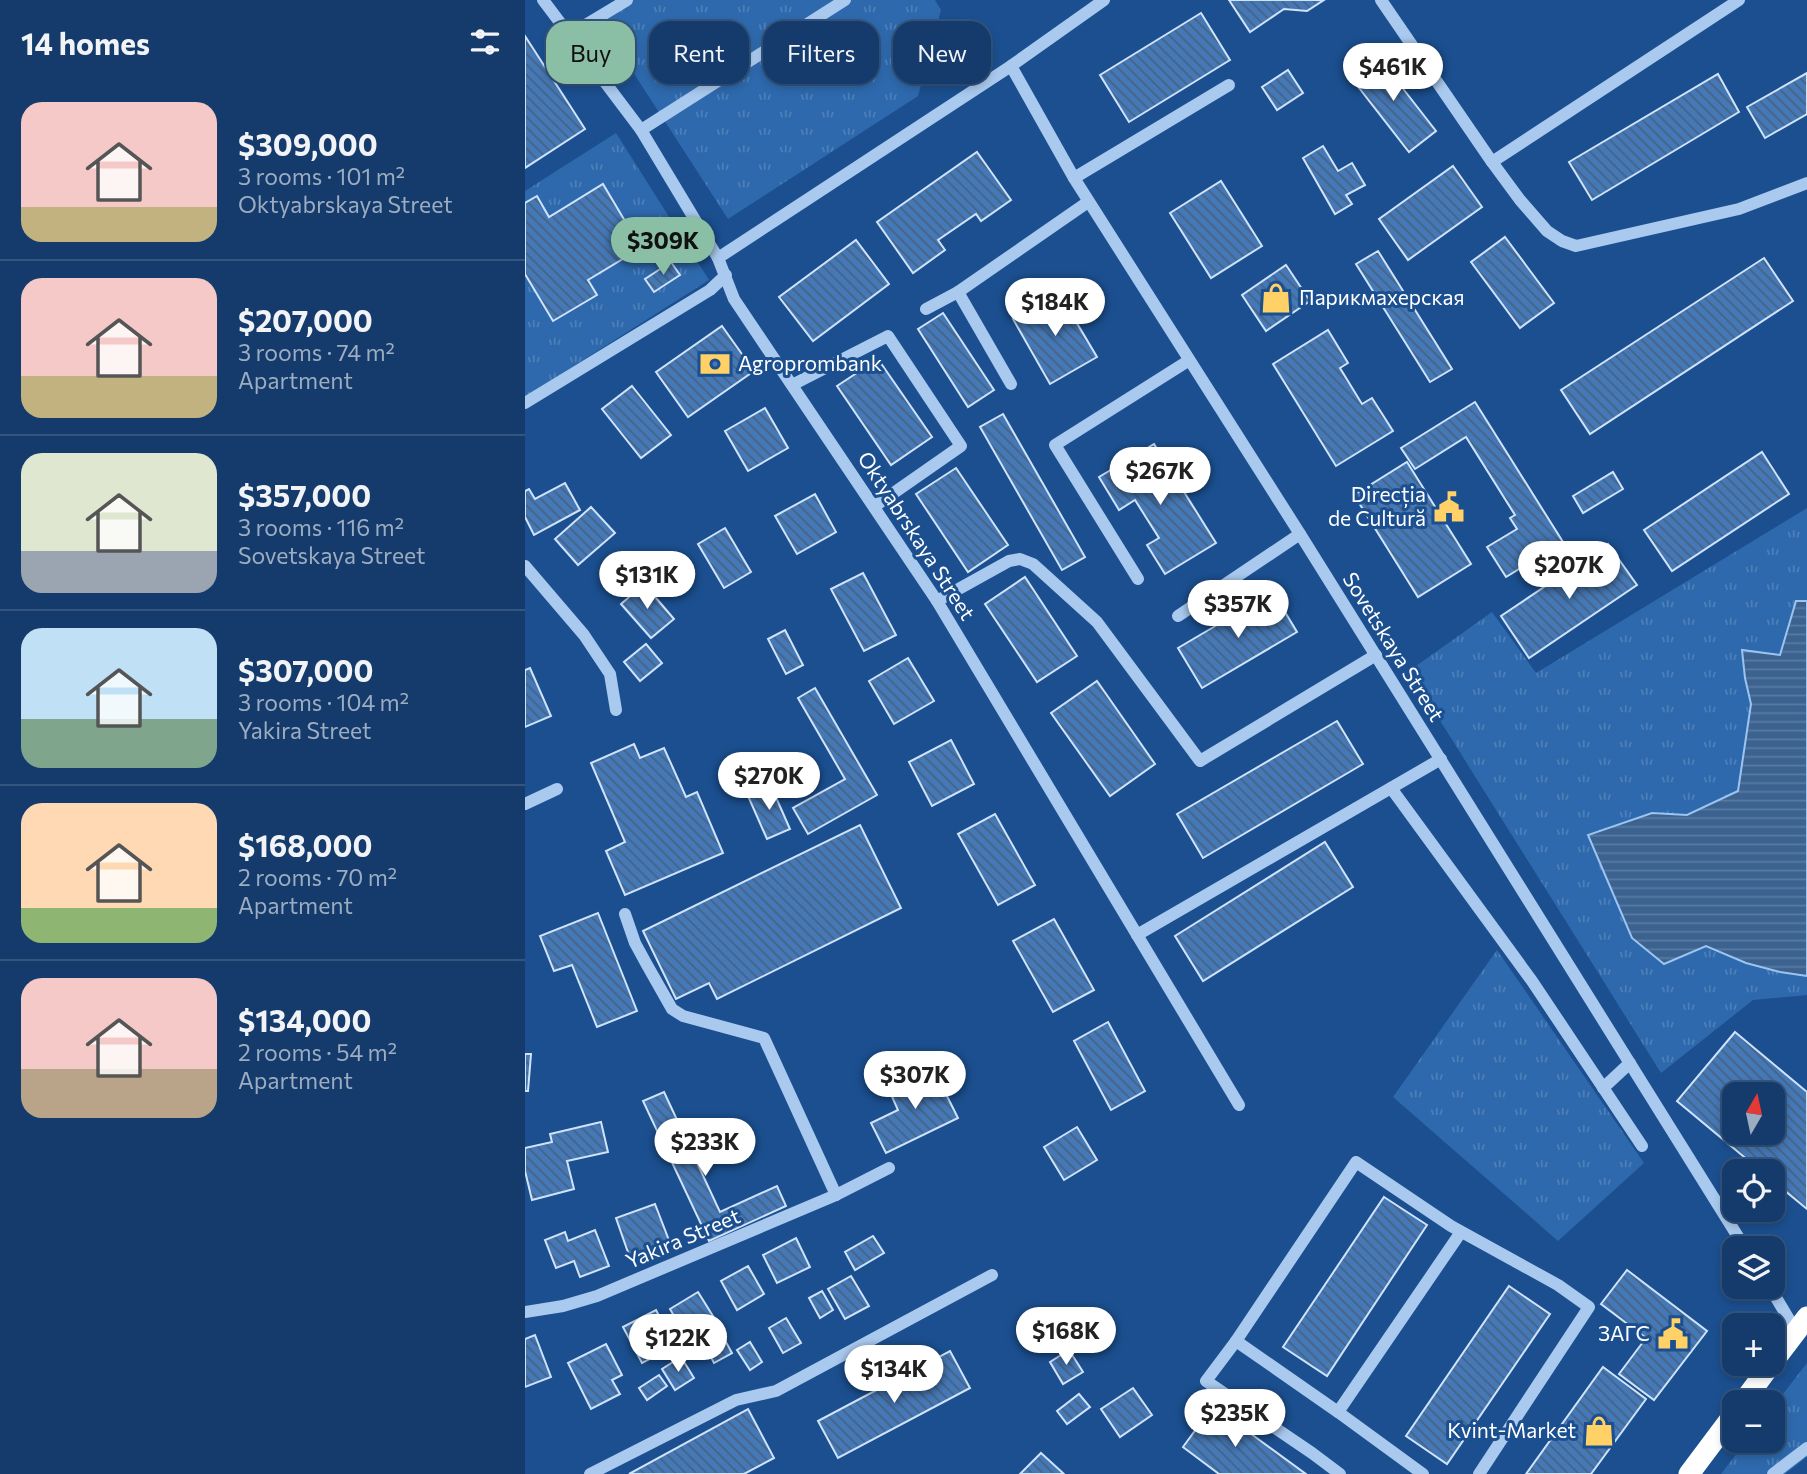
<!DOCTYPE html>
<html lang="en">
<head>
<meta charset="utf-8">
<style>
  :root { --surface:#143b6b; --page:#1d4271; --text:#f1f3f6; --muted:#9dadc1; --line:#33557e; --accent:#8abfa5 }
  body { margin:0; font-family:Commissioner,sans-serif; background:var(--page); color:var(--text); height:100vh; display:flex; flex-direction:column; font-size:26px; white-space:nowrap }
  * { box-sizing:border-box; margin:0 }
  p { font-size:23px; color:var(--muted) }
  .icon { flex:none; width:38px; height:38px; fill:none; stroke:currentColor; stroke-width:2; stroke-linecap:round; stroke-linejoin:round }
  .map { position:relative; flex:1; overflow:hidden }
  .side { display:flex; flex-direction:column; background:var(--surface); width:525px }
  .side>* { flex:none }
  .top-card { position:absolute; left:21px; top:21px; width:665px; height:63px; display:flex; gap:14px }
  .needle { width:46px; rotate:9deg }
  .controls { position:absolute; left:1197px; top:1082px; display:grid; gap:14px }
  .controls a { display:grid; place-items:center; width:63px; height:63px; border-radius:14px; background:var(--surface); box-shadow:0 4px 10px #0003,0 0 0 2px var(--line); font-size:35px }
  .price { position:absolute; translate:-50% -60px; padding:0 16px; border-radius:24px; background:#fff; color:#222; font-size:23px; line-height:46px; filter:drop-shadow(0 2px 4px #0008) }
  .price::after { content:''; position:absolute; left:50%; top:42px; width:21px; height:16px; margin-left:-10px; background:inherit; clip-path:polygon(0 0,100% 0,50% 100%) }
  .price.current { background:var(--accent); color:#111 }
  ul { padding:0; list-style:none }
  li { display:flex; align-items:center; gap:21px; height:175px; padding:0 21px }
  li+li { border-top:2px solid var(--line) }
  li span { display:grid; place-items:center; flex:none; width:196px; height:140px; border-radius:21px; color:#555 }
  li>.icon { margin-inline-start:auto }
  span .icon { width:84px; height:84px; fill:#fffc; stroke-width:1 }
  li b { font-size:30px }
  h2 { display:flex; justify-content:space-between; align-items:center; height:84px; padding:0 21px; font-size:30px }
  .tag { padding:0 24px; border-radius:21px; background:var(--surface); box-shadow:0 4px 10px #0003,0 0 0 2px var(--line); font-size:24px; line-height:63px }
  .tag.current { background:var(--accent); color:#111 }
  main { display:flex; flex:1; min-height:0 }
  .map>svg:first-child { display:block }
</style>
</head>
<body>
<main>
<section class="side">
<h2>14 homes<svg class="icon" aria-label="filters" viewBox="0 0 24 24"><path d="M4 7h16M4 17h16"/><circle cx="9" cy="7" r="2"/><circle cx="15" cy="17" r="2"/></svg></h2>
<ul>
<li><span style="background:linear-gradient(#f6c9c9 75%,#c2b280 0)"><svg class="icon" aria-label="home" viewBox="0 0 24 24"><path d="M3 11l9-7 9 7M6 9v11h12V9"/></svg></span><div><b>$309,000</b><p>3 rooms · 101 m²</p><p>Oktyabrskaya Street</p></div></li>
<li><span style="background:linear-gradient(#f6c9c9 70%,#c2b280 0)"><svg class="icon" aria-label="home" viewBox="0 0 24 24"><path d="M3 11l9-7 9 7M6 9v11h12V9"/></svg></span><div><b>$207,000</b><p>3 rooms · 74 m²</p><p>Apartment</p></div></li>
<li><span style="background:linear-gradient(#dfe7d0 70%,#9aa5b1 0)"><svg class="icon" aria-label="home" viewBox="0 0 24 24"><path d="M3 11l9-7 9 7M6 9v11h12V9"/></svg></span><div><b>$357,000</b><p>3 rooms · 116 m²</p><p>Sovetskaya Street</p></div></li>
<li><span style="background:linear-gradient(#bfe0f5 65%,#7fa58c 0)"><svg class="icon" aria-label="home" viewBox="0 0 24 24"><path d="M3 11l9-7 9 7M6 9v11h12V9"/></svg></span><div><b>$307,000</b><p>3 rooms · 104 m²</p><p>Yakira Street</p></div></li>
<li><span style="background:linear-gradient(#ffd9b3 75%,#8fb573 0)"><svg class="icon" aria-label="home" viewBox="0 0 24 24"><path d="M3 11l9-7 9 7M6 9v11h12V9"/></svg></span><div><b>$168,000</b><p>2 rooms · 70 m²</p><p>Apartment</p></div></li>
<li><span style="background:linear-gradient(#f6c9c9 65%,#b9a48a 0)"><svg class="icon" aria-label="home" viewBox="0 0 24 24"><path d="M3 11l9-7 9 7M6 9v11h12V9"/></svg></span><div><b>$134,000</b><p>2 rooms · 54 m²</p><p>Apartment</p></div></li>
</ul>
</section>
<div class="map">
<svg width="1282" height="1474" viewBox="0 0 1282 1474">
  <defs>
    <pattern id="park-tufts" width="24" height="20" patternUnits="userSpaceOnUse" patternTransform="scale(1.75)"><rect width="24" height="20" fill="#2e69ad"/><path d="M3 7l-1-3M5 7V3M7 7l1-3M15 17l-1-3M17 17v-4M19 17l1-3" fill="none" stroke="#4d80b9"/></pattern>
    <pattern id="water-rules" width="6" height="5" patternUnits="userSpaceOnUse" patternTransform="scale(1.75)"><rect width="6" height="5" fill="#3c6290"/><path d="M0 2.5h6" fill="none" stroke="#597aa1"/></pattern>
    <pattern id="building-back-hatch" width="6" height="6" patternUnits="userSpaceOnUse" patternTransform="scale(1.75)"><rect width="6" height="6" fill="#4478b7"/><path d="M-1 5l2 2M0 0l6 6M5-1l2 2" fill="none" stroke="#486282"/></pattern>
  </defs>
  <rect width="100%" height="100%" fill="#1b4f8f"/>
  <g fill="url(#park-tufts)">
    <path d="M102 0H410L416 10 393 96 203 219 73 18Z"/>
    <path d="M91 133 184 280 0 397V191Z"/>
    <path d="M1282 508V995L1228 1000 1136 1073 884 671 967 612 1011 673Z"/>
    <path d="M972 950 1119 1163 1033 1241 868 1097Z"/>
    <path d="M1282 1363V1457L1260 1474H1196L1222 1440H1248V1407Z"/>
  </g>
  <path fill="url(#water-rules)" stroke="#9cc4f0" stroke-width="2" d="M1271 601H1282V976L1255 972 1221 963 1181 946 1139 964 1107 938 1063 835 1127 813 1162 815 1213 791 1226 704 1220 678 1217 650 1255 655Z"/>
  <g fill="url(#building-back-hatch)" stroke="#cfe3fa" stroke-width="2" fill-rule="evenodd">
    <path d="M704 0H799L782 11 759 9 725 32Z"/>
    <path d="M676 13 705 60 604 122 575 75Z"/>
    <path d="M0 36 60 129 0 168Z"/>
    <path d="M851 54 911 131 884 152 824 75Z"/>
    <path d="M763 70 778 93 752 110 737 87Z"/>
    <path d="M1282 73V114L1240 138 1222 107Z"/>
    <path d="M1193 74 1214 112 1067 200 1044 162Z"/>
    <path d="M798 146 813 171 827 163 840 185 821 195 827 204 810 214 778 158Z"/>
    <path d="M452 152 486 200 456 221 451 214 413 240 420 250 388 273 352 222Z"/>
    <path d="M928 166 957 207 883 260 854 219Z"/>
    <path d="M696 181 737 246 686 278 645 213Z"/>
    <path d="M78 184 116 248 63 280 72 295 28 321 0 274V203L12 196 24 217Z"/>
    <path d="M980 237 1029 303 995 328 946 262Z"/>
    <path d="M331 240 364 284 288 341 254 297Z"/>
    <path d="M853 251 927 369 905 382 831 264Z"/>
    <path d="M1239 258 1268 301 1065 434 1036 390Z"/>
    <path d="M146 262 155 275 129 292 120 279Z"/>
    <path d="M761 265 785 301 741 331 717 295Z"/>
    <path d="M534 293 572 357 525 384 488 319Z"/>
    <path d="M418 313 469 390 443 407 393 329Z"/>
    <path d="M197 326 229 371 163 417 131 372Z"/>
    <path d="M803 330 823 363 815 368 837 404 847 398 868 431 811 466 748 364Z"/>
    <path d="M353 359 407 437 366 465 312 386Z"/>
    <path d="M107 386 146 435 116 458 77 409Z"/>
    <path d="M950 402 1038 542 981 577 962 547 992 529 985 518 990 515 941 437 890 469 876 448Z"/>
    <path d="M240 408 263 448 223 471 200 431Z"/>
    <path d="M478 414 560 557 537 570 455 427Z"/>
    <path d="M629 444 691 543 640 574 622 545 634 538 610 500 594 510 574 477Z"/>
    <path d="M1237 452 1264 494 1147 571 1119 530Z"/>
    <path d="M882 462 946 564 893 597 829 495Z"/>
    <path d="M431 468 483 545 443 572 391 494Z"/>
    <path d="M1088 472 1098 489 1058 513 1048 496Z"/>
    <path d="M40 483 55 510 9 535 0 517V491L4 489 10 499Z"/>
    <path d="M290 494 311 532 272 554 250 516Z"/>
    <path d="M66 507 90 533 53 565 30 539Z"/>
    <path d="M200 528 226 572 199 588 173 544Z"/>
    <path d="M1083 544 1112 585 1004 658 976 616Z"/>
    <path d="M338 573 371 635 339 651 306 589Z"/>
    <path d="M500 577 552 656 512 682 460 604Z"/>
    <path d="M119 584 149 619 126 638 96 604Z"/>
    <path d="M748 592 772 632 677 688 653 648Z"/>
    <path d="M260 630 278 665 261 674 243 639Z"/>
    <path d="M121 644 137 663 115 681 99 662Z"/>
    <path d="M383 658 409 701 369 724 344 681Z"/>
    <path d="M5 668 26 716 0 727V670Z"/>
    <path d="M572 681 630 764 585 796 526 713Z"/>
    <path d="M290 688 352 795 283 834 268 808 320 779 273 698Z"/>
    <path d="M812 721 838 764 678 858 652 814Z"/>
    <path d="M426 740 449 784 407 806 384 762Z"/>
    <path d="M109 744 115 758 139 748 161 797 172 792 198 853 100 895 81 851 100 842 66 763Z"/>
    <path d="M246 786 265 829 242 839 223 796Z"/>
    <path d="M470 814 510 885 473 905 433 834Z"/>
    <path d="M335 825 376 908 192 999 184 983 151 999 118 931Z"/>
    <path d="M800 842 828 887 678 981 650 936Z"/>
    <path d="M73 913 112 1011 72 1027 47 965 29 971 15 936Z"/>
    <path d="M529 919 569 990 528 1012 488 941Z"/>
    <path d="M583 1022 620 1091 586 1110 549 1041Z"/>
    <path d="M1210 1032 1282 1092V1209L1248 1181V1171H1236L1152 1101ZM1209 1094H1248V1132H1209Z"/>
    <path d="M0 1054H6L3 1091H0Z"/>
    <path d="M408 1068 433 1118 361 1153 346 1123 373 1110 364 1090Z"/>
    <path d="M139 1092 195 1212 252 1186 261 1206 184 1241 118 1101Z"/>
    <path d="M76 1122 83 1152 42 1161 49 1189 7 1200 0 1171V1148L27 1142 25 1134Z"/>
    <path d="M552 1127 572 1160 539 1180 519 1147Z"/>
    <path d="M859 1197 902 1225 802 1376 758 1347Z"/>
    <path d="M130 1204 145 1243 105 1258 91 1218Z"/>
    <path d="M70 1230 84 1266 55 1277 49 1261 31 1268 20 1240 40 1232 43 1241Z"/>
    <path d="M348 1236 359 1253 330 1270 320 1252Z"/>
    <path d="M271 1238 285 1267 252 1283 238 1255Z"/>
    <path d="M223 1266 239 1294 212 1310 196 1281Z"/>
    <path d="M1102 1270 1182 1331 1129 1400 1094 1374 1121 1338 1076 1304Z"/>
    <path d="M326 1276 344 1306 320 1319 303 1289Z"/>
    <path d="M984 1286 1025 1314 922 1464 881 1436Z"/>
    <path d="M297 1291 308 1310 295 1318 284 1298Z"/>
    <path d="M173 1292 191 1321 162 1338 145 1309Z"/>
    <path d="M131 1310 150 1346 117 1363 98 1327Z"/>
    <path d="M261 1318 276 1343 258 1353 244 1328Z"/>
    <path d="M196 1333 207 1353 189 1363 178 1343Z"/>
    <path d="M10 1335 26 1377 0 1387V1339Z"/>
    <path d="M225 1342 237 1362 225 1370 212 1350Z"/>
    <path d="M81 1344 97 1375 87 1380 95 1394 66 1409 43 1363Z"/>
    <path d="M544 1350 558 1372 538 1384 525 1362Z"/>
    <path d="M425 1351 445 1388 313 1458 293 1421Z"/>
    <path d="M156 1357 169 1378 150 1390 137 1369Z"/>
    <path d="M1078 1367 1121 1399 1066 1474H1001Z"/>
    <path d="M134 1375 142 1386 122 1400 114 1388Z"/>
    <path d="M608 1388 627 1415 595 1437 576 1409Z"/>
    <path d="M554 1394 565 1407 542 1424 532 1411Z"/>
    <path d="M688 1406 781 1474H694L658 1447Z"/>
    <path d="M223 1409 249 1458 219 1474H104Z"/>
    <path d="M516 1453 539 1474H495Z"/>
  </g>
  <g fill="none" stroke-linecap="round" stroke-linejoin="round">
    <g stroke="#a9c9ee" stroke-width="12">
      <path d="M18 0 116 130 193 258 209 299 412 601 714 1105"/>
      <path d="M856 0 967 162 995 200 1022 231 1037 241 1051 246 1214 209 1282 183"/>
      <path d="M44 35 102 0"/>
      <path d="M486 66 549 178 775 534 1220 1248"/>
      <path d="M116 130 320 0"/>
      <path d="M967 162 1214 0"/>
      <path d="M549 178 704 85"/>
      <path d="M193 258 486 66 579 0"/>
      <path d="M433 292 486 384"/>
      <path d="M401 309 433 292 563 202"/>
      <path d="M267 385 363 336 436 446 350 506"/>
      <path d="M0 403 185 290 201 275"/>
      <path d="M0 566 59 635 85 674 91 710"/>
      <path d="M613 579 530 445 663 361"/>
      <path d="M412 601 484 561 495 559 508 564 572 622 675 761 851 655"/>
      <path d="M653 616 775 534"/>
      <path d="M866 788 1007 981 1117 1146"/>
      <path d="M0 804 32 789"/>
      <path d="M100 914 110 943 122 965 147 1009 158 1016 239 1038 311 1195"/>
      <path d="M612 935 916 759"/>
      <path d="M1078 1088 1105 1063"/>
      <path d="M1244 1286 1271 1331"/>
      <path d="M0 1312 38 1306 72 1296 311 1195 364 1168"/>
      <path d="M711 1341 813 1412 898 1474"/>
      <path d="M813 1412 936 1232"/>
      <path d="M65 1474 211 1400 251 1391 467 1275"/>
      <path d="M815 1474 787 1453 681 1381 711 1341 831 1162 926 1226 1033 1285 1064 1307 954 1474"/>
      <path d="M1248 1474 1282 1448"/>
    </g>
    <g stroke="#fff" stroke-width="21">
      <path d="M1248 1362 1282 1317"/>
      <path d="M1218 1402 1247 1363"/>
      <path d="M1164 1474 1209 1414"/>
    </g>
  </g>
  <defs>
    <g id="shop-bare" transform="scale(2.415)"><path d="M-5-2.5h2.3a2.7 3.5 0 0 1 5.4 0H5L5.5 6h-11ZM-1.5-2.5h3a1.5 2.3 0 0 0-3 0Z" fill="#ffd166" stroke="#1b4f8f" stroke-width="2.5" paint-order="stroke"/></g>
    <g id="bank-bare" transform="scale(2.415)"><path d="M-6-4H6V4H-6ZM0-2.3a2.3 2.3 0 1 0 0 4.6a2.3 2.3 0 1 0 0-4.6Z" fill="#ffd166" stroke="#1b4f8f" stroke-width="2.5" paint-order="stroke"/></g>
    <g id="civic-bare" transform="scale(2.415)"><path d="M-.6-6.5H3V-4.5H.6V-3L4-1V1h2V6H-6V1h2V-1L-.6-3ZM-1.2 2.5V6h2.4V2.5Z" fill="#ffd166" stroke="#1b4f8f" stroke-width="2.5" paint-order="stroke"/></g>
  </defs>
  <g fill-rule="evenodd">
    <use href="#shop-bare" x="751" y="298"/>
    <use href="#bank-bare" x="190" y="364"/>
    <use href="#civic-bare" x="924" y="507"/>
    <use href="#civic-bare" x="1148" y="1334"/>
    <use href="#shop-bare" x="1074" y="1431"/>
  </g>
  <g text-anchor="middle" stroke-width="6" stroke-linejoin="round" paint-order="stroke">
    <g font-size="21" fill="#fff" stroke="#1b4f8f" text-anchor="end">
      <text x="774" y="305" text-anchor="start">Парикмахерская</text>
      <text x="213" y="371" text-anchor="start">Agroprombank</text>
      <text x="901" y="502">Direcția<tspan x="901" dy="24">de Cultură</tspan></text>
      <text x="1125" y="1341">ЗАГС</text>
      <text x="1051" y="1438">Kvint-Market</text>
    </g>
    <g font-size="21" fill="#fff" stroke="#1b4f8f">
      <text transform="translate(391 536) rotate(57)" y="7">Oktyabrskaya Street</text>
      <text transform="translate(868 647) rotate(58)" y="7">Sovetskaya Street</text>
      <text transform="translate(158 1239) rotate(-23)" y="7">Yakira Street</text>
    </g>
  </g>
</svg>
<div class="controls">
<a><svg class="needle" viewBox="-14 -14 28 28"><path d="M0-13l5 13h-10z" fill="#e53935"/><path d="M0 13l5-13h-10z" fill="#9dadc1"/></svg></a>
<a><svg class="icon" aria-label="locate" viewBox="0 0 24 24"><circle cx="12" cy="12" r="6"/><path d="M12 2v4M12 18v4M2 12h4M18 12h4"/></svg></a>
<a><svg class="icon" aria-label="layers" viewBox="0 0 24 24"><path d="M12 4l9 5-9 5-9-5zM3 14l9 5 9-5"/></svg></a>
<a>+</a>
<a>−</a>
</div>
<b class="price" style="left:868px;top:103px">$461K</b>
<b class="price current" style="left:138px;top:277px">$309K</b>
<b class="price" style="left:530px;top:338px">$184K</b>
<b class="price" style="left:635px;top:507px">$267K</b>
<b class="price" style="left:1044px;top:601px">$207K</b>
<b class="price" style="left:122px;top:611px">$131K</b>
<b class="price" style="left:713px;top:640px">$357K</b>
<b class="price" style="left:244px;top:812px">$270K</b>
<b class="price" style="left:390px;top:1111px">$307K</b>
<b class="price" style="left:180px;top:1178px">$233K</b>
<b class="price" style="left:541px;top:1367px">$168K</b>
<b class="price" style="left:153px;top:1374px">$122K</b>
<b class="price" style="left:369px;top:1405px">$134K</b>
<b class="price" style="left:710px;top:1449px">$235K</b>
<div class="top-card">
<a class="tag current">Buy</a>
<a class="tag">Rent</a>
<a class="tag">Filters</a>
<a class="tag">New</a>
</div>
</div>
</main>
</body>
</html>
